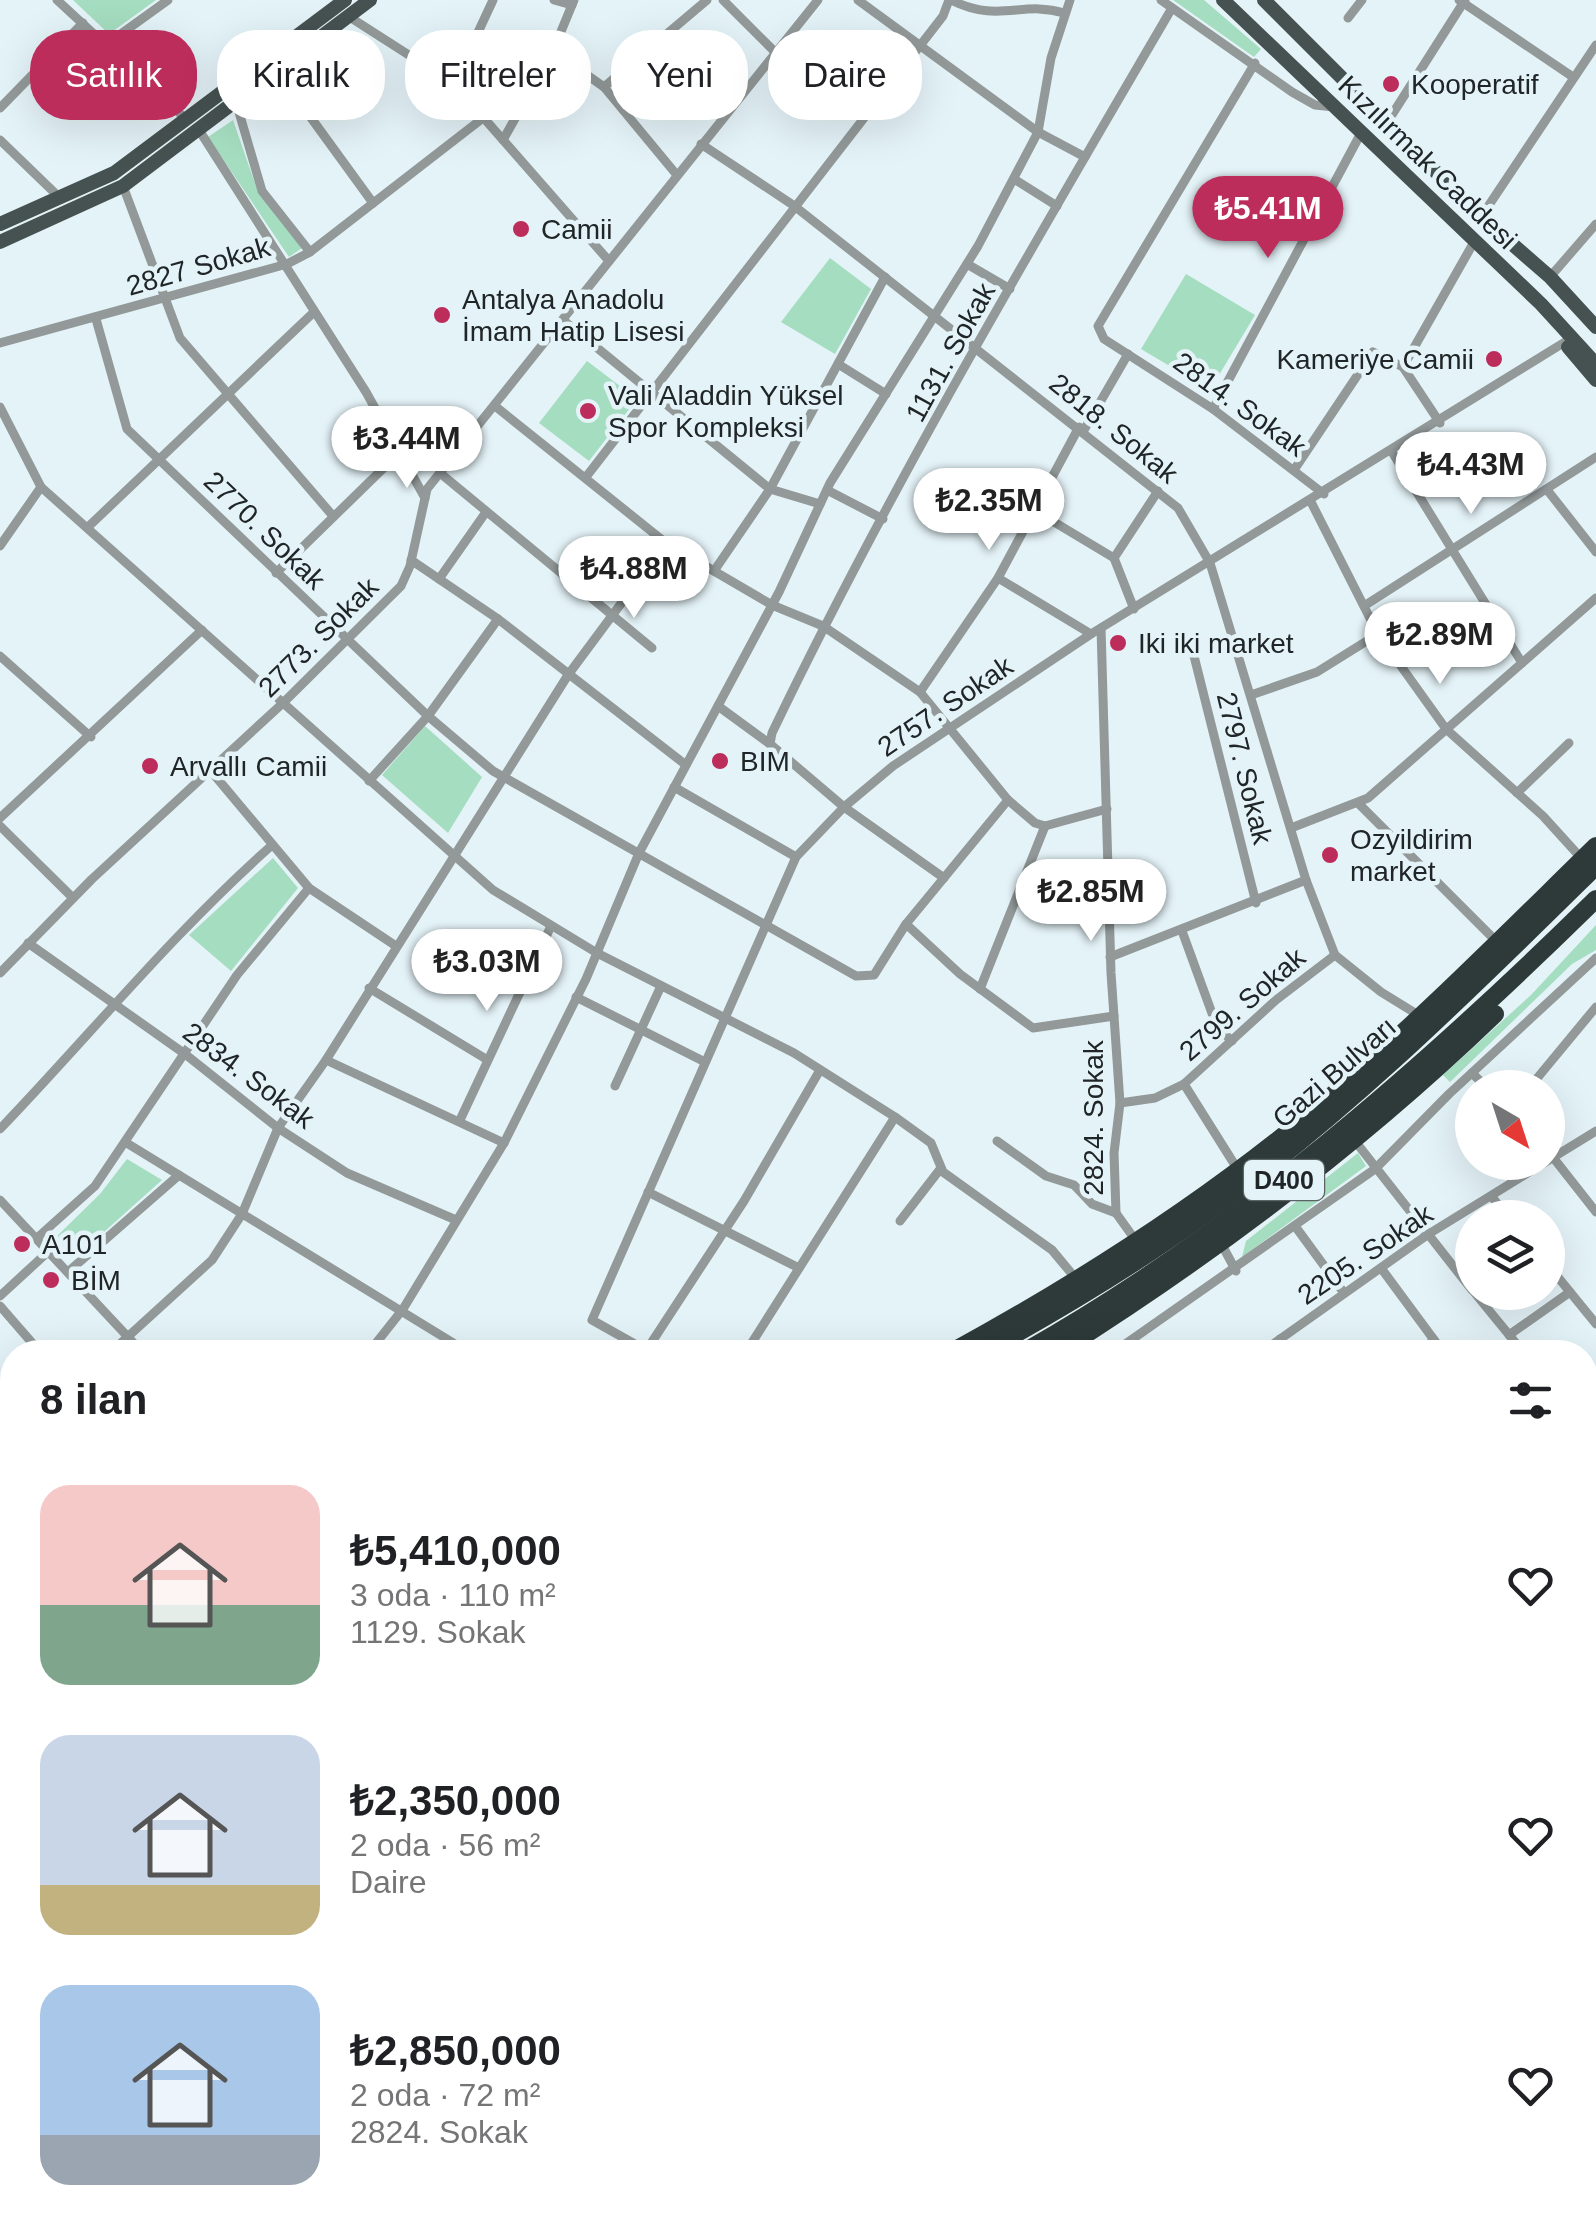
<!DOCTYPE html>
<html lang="tr">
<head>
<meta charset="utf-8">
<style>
  :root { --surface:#fff; --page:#f6f6f6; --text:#202124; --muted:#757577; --accent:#bc2d5b }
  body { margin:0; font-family:Helvetica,sans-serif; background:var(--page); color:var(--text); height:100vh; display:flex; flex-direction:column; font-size:38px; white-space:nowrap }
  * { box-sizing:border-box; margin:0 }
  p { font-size:32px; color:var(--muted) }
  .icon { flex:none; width:55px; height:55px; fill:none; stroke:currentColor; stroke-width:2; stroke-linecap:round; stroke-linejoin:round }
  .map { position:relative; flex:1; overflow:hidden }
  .sheet { position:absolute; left:0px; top:1340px; width:1598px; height:890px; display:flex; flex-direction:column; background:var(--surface); border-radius:40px 40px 0 0; box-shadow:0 10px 40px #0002 }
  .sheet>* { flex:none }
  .guide { position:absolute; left:30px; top:30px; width:1000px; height:90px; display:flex; gap:20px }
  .needle { width:65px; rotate:141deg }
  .controls { position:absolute; left:1455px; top:1070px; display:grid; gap:20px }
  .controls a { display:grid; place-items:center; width:110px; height:110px; border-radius:50%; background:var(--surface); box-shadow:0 10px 40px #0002; font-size:50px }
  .price { position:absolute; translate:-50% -85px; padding:0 22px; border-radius:35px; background:#fff; color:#222; font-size:32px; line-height:65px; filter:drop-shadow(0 2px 5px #0008) }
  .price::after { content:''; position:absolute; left:50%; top:60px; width:30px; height:22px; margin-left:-15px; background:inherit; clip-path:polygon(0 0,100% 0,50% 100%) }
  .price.selected { background:var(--accent); color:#fff }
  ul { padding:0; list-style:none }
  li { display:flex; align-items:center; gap:30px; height:250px; padding:0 40px }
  li span { display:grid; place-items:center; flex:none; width:280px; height:200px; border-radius:30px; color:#555 }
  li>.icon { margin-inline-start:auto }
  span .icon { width:120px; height:120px; fill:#fffc; stroke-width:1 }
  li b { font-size:42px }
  h2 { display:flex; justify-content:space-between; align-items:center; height:120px; padding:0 40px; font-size:42px }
  .pill { padding:0 35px; border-radius:40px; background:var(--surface); box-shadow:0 10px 40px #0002; font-size:35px; line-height:90px }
  .pill.selected { background:var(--accent); color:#fff }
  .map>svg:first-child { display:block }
</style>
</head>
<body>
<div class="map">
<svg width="1596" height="2230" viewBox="0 0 1596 2230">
  <rect width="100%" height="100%" fill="#e4f3f8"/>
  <g fill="#a5ddc0">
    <path d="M73 0H156L109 34Z"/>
    <path d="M1173 0H1204L1261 49 1254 57Z"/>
    <path d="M233 120 258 192 302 248 289 257 208 137Z"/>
    <path d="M830 258 871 289 835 354 781 322Z"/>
    <path d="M1186 274 1255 315 1210 390 1141 349Z"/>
    <path d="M587 361 637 399 589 461 539 423Z"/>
    <path d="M425 726 482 777 448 833 382 775Z"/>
    <path d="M273 858 298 888 231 971 189 935Z"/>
    <path d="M1596 925V950L1572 964 1450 1082 1443 1075 1531 995Z"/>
    <path d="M1358 1153 1366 1166 1242 1257 1246 1241Z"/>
    <path d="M127 1159 162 1180 76 1257 55 1238 100 1194Z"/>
    <path d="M0 1527 12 1540V1596L0 1582Z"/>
    <path d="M12 2137V2218H37L22 2230 0 2226V2145L4 2147Z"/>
  </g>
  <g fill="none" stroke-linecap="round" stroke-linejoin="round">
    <g stroke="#929998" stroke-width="9">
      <path d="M57 0 187 120"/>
      <path d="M554 0 572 5"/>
      <path d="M723 0 776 53"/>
      <path d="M858 0 1038 132 1085 157"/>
      <path d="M951 0C999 24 1022 0 1064 13"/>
      <path d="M1161 0 1292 92 1315 105 1334 107"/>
      <path d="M1459 0 1573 77"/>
      <path d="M348 16 454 84 609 261"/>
      <path d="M1348 18 1362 0"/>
      <path d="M107 44 168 0"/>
      <path d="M553 51 604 87 676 174"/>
      <path d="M1255 63 1098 326 1104 339 1213 409 1324 494"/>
      <path d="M277 71 373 203"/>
      <path d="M454 84 493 0"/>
      <path d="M604 87 707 0"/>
      <path d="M236 102 262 191 310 252"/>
      <path d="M0 108 83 23"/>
      <path d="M1388 121 1465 0"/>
      <path d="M199 130 366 392 425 498"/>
      <path d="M0 140 60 198"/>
      <path d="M503 140 553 51 574 0"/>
      <path d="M701 144 793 205 1178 508 1210 563 1306 880 1335 955 1381 992 1420 1016"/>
      <path d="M1014 179 1057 206"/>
      <path d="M123 186 180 338 333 516"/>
      <path d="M1481 217 1596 45"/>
      <path d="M967 264 1010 289"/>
      <path d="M1550 277 1596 224"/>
      <path d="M96 319 127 429 428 716 493 771 856 976 874 975 906 924 1008 800"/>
      <path d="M563 320 770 489 820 504"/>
      <path d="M0 343 287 264 310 252 483 118"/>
      <path d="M838 364 886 394"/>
      <path d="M495 406 666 543 772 605 823 626 920 692 1008 800 1035 823 1045 826 1107 809"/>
      <path d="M0 407 41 487 493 890 597 953 794 1053 895 1117 931 1143 943 1172 1052 1250 1077 1280"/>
      <path d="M1213 409 1361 133"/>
      <path d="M1440 423 1403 367 1474 242"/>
      <path d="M1084 430 1128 354"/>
      <path d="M1392 452 1522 663"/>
      <path d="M1294 470 1373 352 1403 367"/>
      <path d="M440 473 652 648"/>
      <path d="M586 477 943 16 949 0"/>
      <path d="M827 490 883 519"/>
      <path d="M1548 491 1596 552"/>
      <path d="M1311 502 1378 634 1446 729 1543 816 1582 859"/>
      <path d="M1034 510 1114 558 1134 609"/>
      <path d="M88 527 314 312"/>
      <path d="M0 546 41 487"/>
      <path d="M1114 558 1158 491"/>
      <path d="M411 560 498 619 686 765"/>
      <path d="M714 571 770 489 885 277"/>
      <path d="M276 573 398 454"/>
      <path d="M998 578 1091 634"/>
      <path d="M439 579 486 512"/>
      <path d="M1364 606 1596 457"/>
      <path d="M1101 628 1111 973 1120 1103 1114 1153 1116 1213 1136 1241"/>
      <path d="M1191 644 1256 903"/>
      <path d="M0 656 91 737"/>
      <path d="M920 692 998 578 1079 427"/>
      <path d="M1251 695 1317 672 1378 634"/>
      <path d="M718 706 770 744"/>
      <path d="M211 771 309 888 396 946"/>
      <path d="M369 781 428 716 498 619"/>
      <path d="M674 787 796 857"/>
      <path d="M1517 793 1569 743"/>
      <path d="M1358 803 1496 941"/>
      <path d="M0 818 202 630"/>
      <path d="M0 826 73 898"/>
      <path d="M1291 828 1368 798 1596 598"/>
      <path d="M944 878 844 807 770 744 772 733C891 485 1033 246 1172 8"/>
      <path d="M906 924 960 974 1033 1028 1114 1016"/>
      <path d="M1182 931 1217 1027 1232 1041"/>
      <path d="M28 943 185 1054 278 1128 347 1173 456 1220"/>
      <path d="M1110 957 1306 880"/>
      <path d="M0 973 92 879 283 703 401 586 410 566 427 489 818 0"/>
      <path d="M369 988 486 1059"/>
      <path d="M980 989 1045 826"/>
      <path d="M576 997 705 1062"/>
      <path d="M326 1060 504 1143"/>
      <path d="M1472 1073 1487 1088"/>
      <path d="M1184 1084 1238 1170"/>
      <path d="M615 1086 661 986"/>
      <path d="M1529 1088 1596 1007"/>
      <path d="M1120 1103 1155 1098 1184 1084 1276 1000 1335 955"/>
      <path d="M460 1120 551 926"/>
      <path d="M0 1129C90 1035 173 933 271 846"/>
      <path d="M997 1141 1046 1176 1074 1185 1092 1204 1116 1213"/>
      <path d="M1355 1141 1472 1290"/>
      <path d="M125 1142 468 1352"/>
      <path d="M1548 1151 1596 1212"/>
      <path d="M648 1192 799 1268"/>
      <path d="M1492 1197 1509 1218"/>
      <path d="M0 1200 142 1352"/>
      <path d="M900 1221 941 1168"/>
      <path d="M1295 1226 1344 1293"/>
      <path d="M37 1238 95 1186 237 975 309 888"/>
      <path d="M1222 1245 1236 1271"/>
      <path d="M1548 1265 1596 1324"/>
      <path d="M1381 1268 1443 1352"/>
      <path d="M68 1272 179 1175"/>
      <path d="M1474 1292 1523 1352"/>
      <path d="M0 1296 50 1250"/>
      <path d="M0 1306 40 1352"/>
      <path d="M1509 1335 1570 1292"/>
      <path d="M1280 1339 1290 1352"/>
      <path d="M646 1351 744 1201 820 1070"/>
      <path d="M111 1352 212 1260 242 1214 278 1128 326 1060 568 675 666 543"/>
      <path d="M369 1352 403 1309 504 1143 586 979 639 853 779 592 830 483 978 246 1038 132 1051 58 1070 0"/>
      <path d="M649 1352 592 1320 796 857 844 807 893 766 1091 634 1565 342"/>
      <path d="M746 1352 895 1117"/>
      <path d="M1123 1352 1124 1345 1375 1169 1449 1094 1596 958"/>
      <path d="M1262 1352 1427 1235 1596 1131"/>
      <path d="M1418 1352 1434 1340"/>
      <path d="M1585 1429 1596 1443"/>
      <path d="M0 1455 12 1443"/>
      <path d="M1585 1499 1596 1489"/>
      <path d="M0 1515 12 1528"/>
      <path d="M1585 1552 1596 1565"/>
      <path d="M0 1588 12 1602"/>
      <path d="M0 1637 12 1624"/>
      <path d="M1585 1640 1596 1632"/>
      <path d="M1585 1699 1596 1706"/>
      <path d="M1585 1755 1596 1745"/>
      <path d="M0 1767 12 1784"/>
      <path d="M1585 1915 1596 1926"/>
      <path d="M1585 1938 1596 1927"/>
      <path d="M0 2064 12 2047"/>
      <path d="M1585 2079 1596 2090"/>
      <path d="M0 2084 12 2093"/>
      <path d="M1585 2158 1596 2147"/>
      <path d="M141 2218 154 2230"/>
      <path d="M242 2218 252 2230"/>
      <path d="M312 2218 325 2230"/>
      <path d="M671 2218 686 2230"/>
      <path d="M812 2218 828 2230"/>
      <path d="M1261 2218 1271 2230"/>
      <path d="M1407 2218 1418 2230"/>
      <path d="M1504 2218 1517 2230"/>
      <path d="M83 2230 96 2218"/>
      <path d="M344 2230 355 2218"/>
      <path d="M503 2230 514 2218"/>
      <path d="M608 2230 619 2218"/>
      <path d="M711 2230 723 2218"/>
      <path d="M875 2230 887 2218"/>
      <path d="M1001 2230 1009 2218"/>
      <path d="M1062 2230 1075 2218"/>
      <path d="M1378 2230 1393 2218"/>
      <path d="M1522 2230 1533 2218"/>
      <path d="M1591 2230 1596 2225"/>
    </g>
    <g stroke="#656f6f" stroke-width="12">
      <path d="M1585 1809 1596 1800"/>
      <path d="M1585 1832 1596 1822"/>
      <path d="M1080 2218 1092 2230"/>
      <path d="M1135 2230 1149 2218"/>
      <path d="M1157 2230 1171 2218"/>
    </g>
    <g stroke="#465251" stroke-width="14">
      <path d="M1223 0 1541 304 1596 364"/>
      <path d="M1264 0 1481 217 1550 277 1596 327"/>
      <path d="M0 224 114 173 345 0"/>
      <path d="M0 242 123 186 370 0"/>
      <path d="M1568 347 1596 380"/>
    </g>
    <g stroke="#2d3a39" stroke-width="18">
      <path d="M952 1352C1089 1277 1223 1191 1342 1087 1430 1011 1513 927 1596 846"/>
      <path d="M983 1352C1056 1312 1128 1269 1197 1220 1342 1118 1470 990 1596 866"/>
      <path d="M1024 1352C1238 1231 1421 1071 1596 899"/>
      <path d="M1058 1352C1215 1253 1361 1143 1495 1014"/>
      <path d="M0 1882 12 1875"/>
      <path d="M0 1899 12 1892"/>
      <path d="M0 1924 12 1917"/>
    </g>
  </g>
  <g fill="#bc2d5b" stroke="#e4f3f8" stroke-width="4">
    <circle cx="1391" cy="84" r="10"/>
    <circle cx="521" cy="229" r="10"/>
    <circle cx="442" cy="315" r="10"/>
    <circle cx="1494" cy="359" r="10"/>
    <circle cx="588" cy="411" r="10"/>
    <circle cx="1118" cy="643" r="10"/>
    <circle cx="720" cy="761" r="10"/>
    <circle cx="150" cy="766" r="10"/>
    <circle cx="1330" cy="855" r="10"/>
    <circle cx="22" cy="1244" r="10"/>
    <circle cx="51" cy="1280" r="10"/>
  </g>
  <g text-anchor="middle" stroke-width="9" stroke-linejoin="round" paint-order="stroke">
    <rect fill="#e4f3f8" stroke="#5b6366" stroke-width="2.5" x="1244" y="1160" width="80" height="40" rx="8"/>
    <g font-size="25" font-weight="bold" fill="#202527">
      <text x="1284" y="1189">D400</text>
    </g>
    <g font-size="28" fill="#202527" stroke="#e4f3f8" text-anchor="start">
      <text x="1411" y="94">Kooperatif</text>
      <text x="541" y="239">Camii</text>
      <text x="462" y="309">Antalya Anadolu<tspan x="462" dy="32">İmam Hatip Lisesi</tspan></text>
      <text x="1474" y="369" text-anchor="end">Kameriye Camii</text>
      <text x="608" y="405">Vali Aladdin Yüksel<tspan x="608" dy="32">Spor Kompleksi</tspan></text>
      <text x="1138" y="653">Iki iki market</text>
      <text x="740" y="771">BIM</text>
      <text x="170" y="776">Arvallı Camii</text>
      <text x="1350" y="849">Ozyildirim<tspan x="1350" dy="32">market</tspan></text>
      <text x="42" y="1254">A101</text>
      <text x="71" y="1290">BİM</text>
    </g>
    <g font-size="28" fill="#202527" stroke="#e4f3f8">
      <text transform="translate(1428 162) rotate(44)" y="10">Kızılırmak Caddesi</text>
      <text transform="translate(198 266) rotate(-16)" y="10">2827 Sokak</text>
      <text transform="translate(950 352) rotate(-61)" y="10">1131. Sokak</text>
      <text transform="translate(1240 404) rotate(36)" y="10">2814. Sokak</text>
      <text transform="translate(1114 428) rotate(39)" y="10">2818. Sokak</text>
      <text transform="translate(265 530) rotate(44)" y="10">2770. Sokak</text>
      <text transform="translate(318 637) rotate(-45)" y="10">2773. Sokak</text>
      <text transform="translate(945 706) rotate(-34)" y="10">2757. Sokak</text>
      <text transform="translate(1245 768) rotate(76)" y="10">2797. Sokak</text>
      <text transform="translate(1242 1004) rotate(-41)" y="10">2799. Sokak</text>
      <text transform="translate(1334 1072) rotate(-41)" y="10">Gazi Bulvarı</text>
      <text transform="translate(249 1075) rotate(37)" y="10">2834. Sokak</text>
      <text transform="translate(1093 1118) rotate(-90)" y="10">2824. Sokak</text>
      <text transform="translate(1365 1254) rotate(-34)" y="10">2205. Sokak</text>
    </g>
  </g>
</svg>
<div class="controls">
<a><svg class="needle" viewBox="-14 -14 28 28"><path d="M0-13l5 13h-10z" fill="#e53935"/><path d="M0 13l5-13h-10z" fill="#757577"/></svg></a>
<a><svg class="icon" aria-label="layers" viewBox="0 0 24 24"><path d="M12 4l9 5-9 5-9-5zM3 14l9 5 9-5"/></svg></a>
</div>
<b class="price selected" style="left:1268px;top:261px">₺5.41M</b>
<b class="price" style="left:407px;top:491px">₺3.44M</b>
<b class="price" style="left:1471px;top:517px">₺4.43M</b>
<b class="price" style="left:989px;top:553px">₺2.35M</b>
<b class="price" style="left:634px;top:621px">₺4.88M</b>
<b class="price" style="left:1440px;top:687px">₺2.89M</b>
<b class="price" style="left:1091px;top:944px">₺2.85M</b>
<b class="price" style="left:487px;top:1014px">₺3.03M</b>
<div class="guide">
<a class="pill selected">Satılık</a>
<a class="pill">Kiralık</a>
<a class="pill">Filtreler</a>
<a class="pill">Yeni</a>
<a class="pill">Daire</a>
</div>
<section class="sheet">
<h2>8 ilan<svg class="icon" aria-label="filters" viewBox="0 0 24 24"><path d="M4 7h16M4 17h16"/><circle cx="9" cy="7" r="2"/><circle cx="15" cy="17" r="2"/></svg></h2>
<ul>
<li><span style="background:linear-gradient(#f6c9c9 60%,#7fa58c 0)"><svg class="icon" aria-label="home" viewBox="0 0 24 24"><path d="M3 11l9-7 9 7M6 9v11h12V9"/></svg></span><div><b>₺5,410,000</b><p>3 oda · 110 m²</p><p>1129. Sokak</p></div><svg class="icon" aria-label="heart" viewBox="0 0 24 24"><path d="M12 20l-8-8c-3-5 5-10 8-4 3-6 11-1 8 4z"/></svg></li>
<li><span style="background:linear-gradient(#c9d6e8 75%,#c2b280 0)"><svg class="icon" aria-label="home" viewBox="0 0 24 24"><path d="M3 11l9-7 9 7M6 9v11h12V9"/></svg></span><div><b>₺2,350,000</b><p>2 oda · 56 m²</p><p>Daire</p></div><svg class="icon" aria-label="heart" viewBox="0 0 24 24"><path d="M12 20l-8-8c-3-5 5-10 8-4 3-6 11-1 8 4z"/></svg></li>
<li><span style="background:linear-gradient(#a9c7e8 75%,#9aa5b1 0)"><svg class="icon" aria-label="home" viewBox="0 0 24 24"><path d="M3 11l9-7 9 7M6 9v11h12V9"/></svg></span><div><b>₺2,850,000</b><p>2 oda · 72 m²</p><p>2824. Sokak</p></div><svg class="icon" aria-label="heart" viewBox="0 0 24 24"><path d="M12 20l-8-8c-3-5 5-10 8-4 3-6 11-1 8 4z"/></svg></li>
</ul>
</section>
</div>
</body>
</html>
